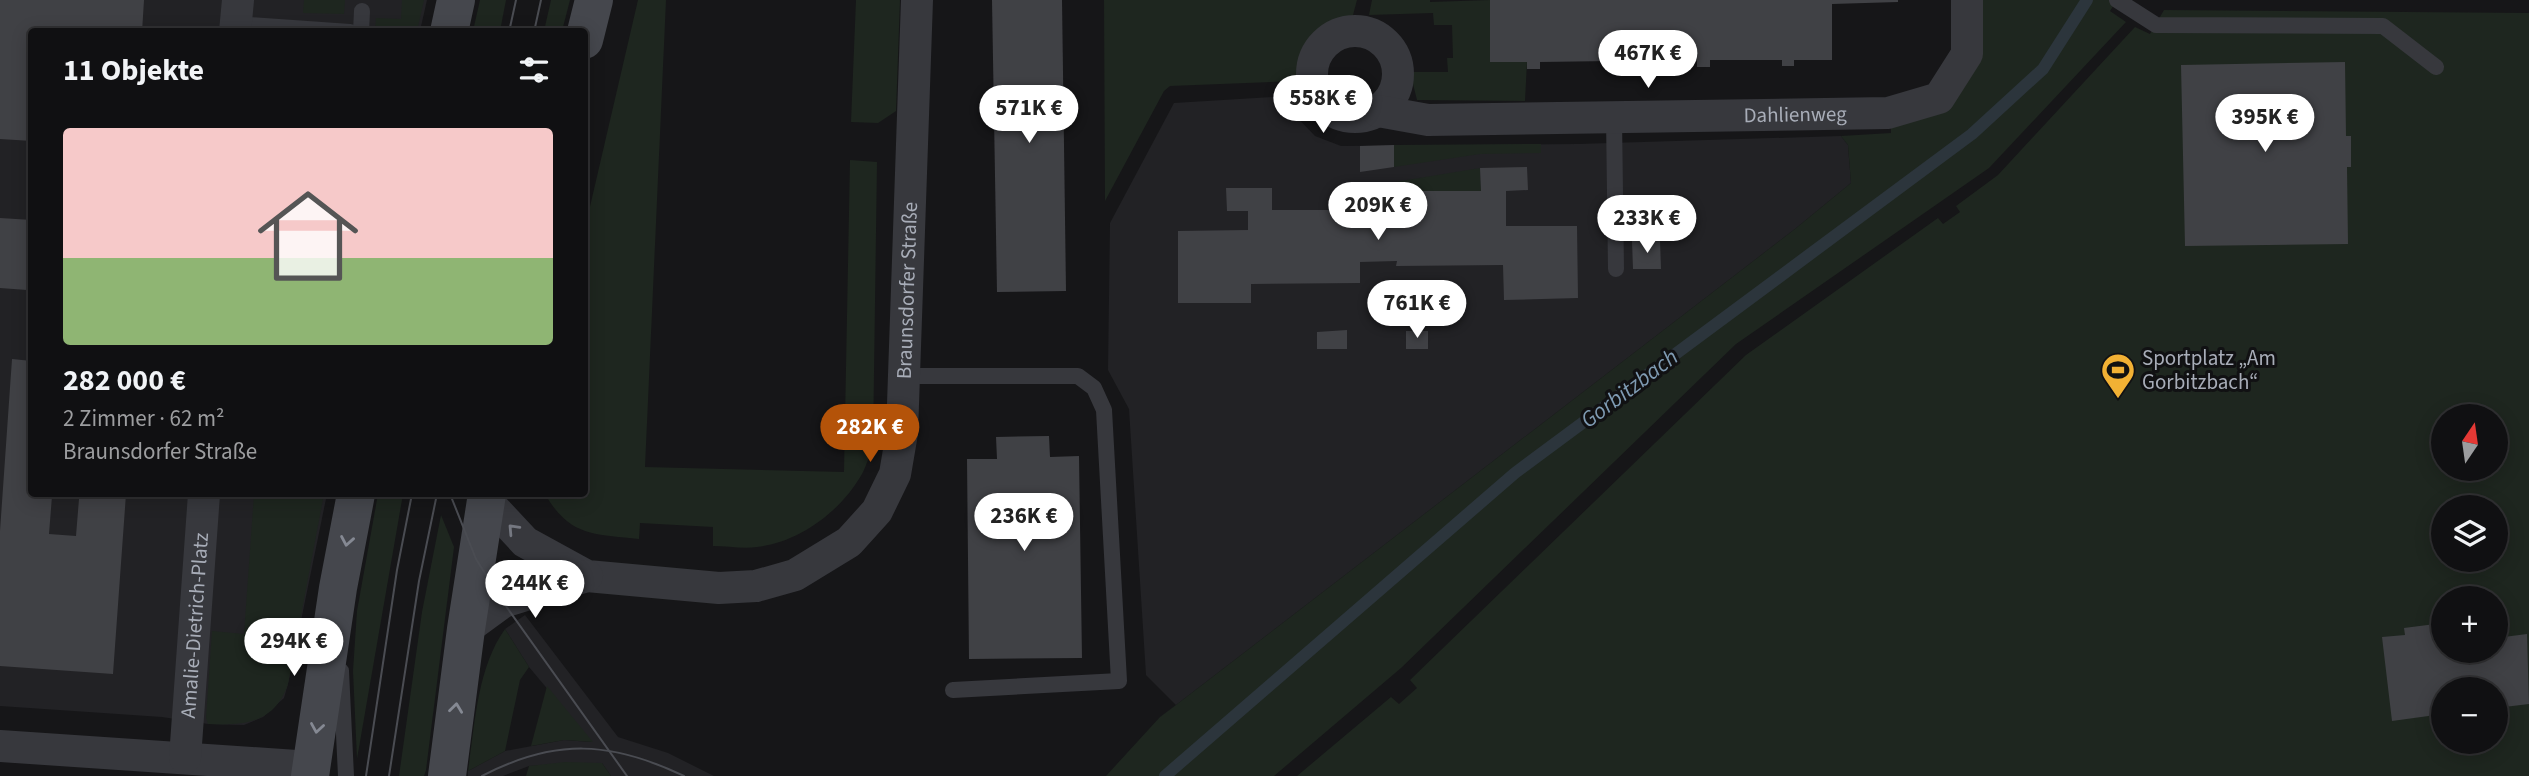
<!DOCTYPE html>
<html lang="de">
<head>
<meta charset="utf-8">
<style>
  :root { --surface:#101012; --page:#19191b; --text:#f1f3f6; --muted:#9c9d9f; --line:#303032; --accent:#b45309 }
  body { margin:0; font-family:"Source Sans 3",sans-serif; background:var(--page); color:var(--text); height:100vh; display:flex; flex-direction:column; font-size:26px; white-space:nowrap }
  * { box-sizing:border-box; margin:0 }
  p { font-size:23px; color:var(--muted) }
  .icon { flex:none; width:38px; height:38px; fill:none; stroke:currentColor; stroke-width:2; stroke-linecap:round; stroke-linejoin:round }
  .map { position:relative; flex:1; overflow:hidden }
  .panel { position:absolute; left:28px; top:28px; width:560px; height:469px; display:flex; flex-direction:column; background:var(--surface); border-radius:7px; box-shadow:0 4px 18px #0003,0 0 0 2px var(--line) }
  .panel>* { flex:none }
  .needle { width:46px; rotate:13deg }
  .fabs { position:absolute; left:2431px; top:404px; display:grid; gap:14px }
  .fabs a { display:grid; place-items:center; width:77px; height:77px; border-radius:50%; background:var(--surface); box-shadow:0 4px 18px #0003,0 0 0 2px var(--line); font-size:35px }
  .price { position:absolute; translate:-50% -60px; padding:0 16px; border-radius:24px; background:#fff; color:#222; font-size:23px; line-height:46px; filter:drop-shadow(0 2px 4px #0008) }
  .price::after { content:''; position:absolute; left:50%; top:42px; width:21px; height:16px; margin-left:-10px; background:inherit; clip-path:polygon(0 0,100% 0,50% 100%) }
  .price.current { background:var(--accent); color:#fff }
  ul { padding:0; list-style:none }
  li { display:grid; align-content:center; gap:14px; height:371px; padding:0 35px }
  li span { display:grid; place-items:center; height:217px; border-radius:7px; color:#555 }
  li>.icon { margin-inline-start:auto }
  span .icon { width:126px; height:126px; fill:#fffc; stroke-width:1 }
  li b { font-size:30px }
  h2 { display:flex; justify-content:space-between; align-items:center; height:84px; padding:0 35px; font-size:30px }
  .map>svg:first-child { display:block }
</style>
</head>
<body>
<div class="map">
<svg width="2529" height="776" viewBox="0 0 2529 776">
  <rect width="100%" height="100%" fill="#161618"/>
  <g fill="#222225">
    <path d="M0 0H427L420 31 32 32V494H327L288 684 284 698 263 717 244 725 208 724 162 717 0 706Z"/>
    <path d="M1289 96 1290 110 1315 136 1341 146 1578 144 1841 136 1848 145 1851 183 1795 229 1176 705 1146 675 1129 409 1108 370 1110 223 1174 103Z"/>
    <path d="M525 615 618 737 668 753 714 776H611L602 763 529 766 503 776H468V771L505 751 564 740 592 742 529 667 505 629Z"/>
  </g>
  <g fill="#1e261f" fill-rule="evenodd">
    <path d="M304 0H345L344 14 303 13Z"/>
    <path d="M402 0H424L417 31H375L376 18 401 19Z"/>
    <path d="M480 0H506L500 31H473Z"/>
    <path d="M551 0H570L562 31H544Z"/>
    <path d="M638 0H666L645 467 844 472 850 160 877 162 873 443C870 453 867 465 862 474 841 511 800 542 757 547 743 549 727 546 713 546V527L640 523 639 539C594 534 570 537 545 494H584L585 228Z"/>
    <path d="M856 0H900L896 111 878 123 851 122Z"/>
    <path d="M1104 0H1357L1353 15C1315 23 1304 45 1296 81L1170 86 1164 91 1105 201Z"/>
    <path d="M1372 0H1430V2L1490 0V62H1527L1525 101 1417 100 1410 72H1448L1447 58H1453L1452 25H1434L1433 13 1369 15Z"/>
    <path d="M1978 0H2117L2110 11 2126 22 1989 168 1736 344 1401 668 1274 776H1106L1160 717 1176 705 1795 229 1851 183 1848 145 1841 136 1891 133V123L1945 107Z"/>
    <path d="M2164 10 2529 13V776H1297L1391 697 1399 704 1417 688 1410 680 1746 355 1938 218 1943 224 1960 212 1956 206 1998 175 2135 27 2150 34ZM2443 416H2496V469H2443ZM2443 508H2496V560H2443ZM2443 598H2496V651H2443ZM2443 690H2496V742H2443Z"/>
    <path d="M1541 144V153L1480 154 1394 167V145Z"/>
    <path d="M1480 168 1481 191H1396L1395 182Z"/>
    <path d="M254 494H324L288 684C275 723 244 726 208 724L206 718 212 631 244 634Z"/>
    <path d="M378 494H403L357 759 353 671 357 611Z"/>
    <path d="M441 515 454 547 426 770 424 776H399L422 612Z"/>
    <path d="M505 629 529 667 520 680 505 751 468 771C475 725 477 668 505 629Z"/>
    <path d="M547 686 593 742 564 740 531 746Z"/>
    <path d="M565 762 602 763 611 776H526L529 766Z"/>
  </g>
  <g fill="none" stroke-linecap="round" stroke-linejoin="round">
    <path stroke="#2c353c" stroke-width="12" d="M1165 776 1515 473 1972 134 2043 69 2087 0"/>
  </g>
  <g fill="#404145" fill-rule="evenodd">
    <path d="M0 0H144L142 32H32V141L0 139Z"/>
    <path d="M992 0H1062L1066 291 997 292Z"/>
    <path d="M1490 0H1898V2L1832 4V60H1794V66H1782V60H1710V67H1697V61L1624 60 1625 67 1611 68V61L1540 62V69H1527V62H1490Z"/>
    <path d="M2345 62 2346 136H2351V167H2347L2348 244 2185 246 2181 65Z"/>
    <path d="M1394 145V167L1360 172V146Z"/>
    <path d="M1527 167 1528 190 1506 191V226H1577L1578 298 1504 300 1503 265 1396 266 1397 261 1360 262V283L1251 284V303H1178V231L1248 230V211H1227L1226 188H1272V210H1359V188H1396V191H1481L1480 168Z"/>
    <path d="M0 218 32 220V308L26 307 27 290 0 288Z"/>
    <path d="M1660 240 1661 269H1633L1632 241Z"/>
    <path d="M1347 330V349H1317V332Z"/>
    <rect x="1406" y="331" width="22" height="18"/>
    <path d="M12 359 32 361V494H126L113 674 0 666V531ZM52 496 79 499 76 536 49 534Z"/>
    <path d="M1049 436 1050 457 1079 456 1082 658 969 659 967 459H997L996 437Z"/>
    <path d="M2443 623V651H2496V638L2527 634 2529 704 2496 708V690H2443V714L2392 721 2382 637 2405 635 2404 628Z"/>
  </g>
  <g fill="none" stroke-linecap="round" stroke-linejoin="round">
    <g stroke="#37383d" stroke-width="16">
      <path d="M2117 0 2156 25 2383 26 2436 67"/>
      <path d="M236 24 350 32"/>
      <path d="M361 32 362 11"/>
      <path d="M1614 117 1616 269"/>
      <path d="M905 376H1078L1094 388 1104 410 1119 681 953 690"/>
      <path d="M341 671 346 776"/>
    </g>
    <g stroke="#37383d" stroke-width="32">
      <circle cx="1355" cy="74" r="43"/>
      <path d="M235 32 238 0"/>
      <path id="s1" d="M1378 111 1428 120 1888 113 1939 98 1967 54V0"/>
      <path id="s2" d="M485 499 525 542 587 576 719 588 756 586 795 575 849 542 877 511 895 474 902 433 917 0"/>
      <path d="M466 629 503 602 587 576"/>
      <path d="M0 746 311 767"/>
      <path id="s3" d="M185 758 204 494"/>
    </g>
    <g stroke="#45474d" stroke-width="38">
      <path d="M449 32 456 0"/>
      <path d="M584 40 594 0"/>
      <path d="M310 776 338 588 356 494"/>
      <path d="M447 776 466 629 487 494"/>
    </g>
    <g stroke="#4a4c52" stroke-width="2">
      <path d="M509 32 516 0"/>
      <path d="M534 32 541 0"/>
      <path d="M450 494 476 559 503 602 627 776"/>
      <path d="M366 776 397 570 412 494"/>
      <path d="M389 776 419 581 437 494"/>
      <path d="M482 776C555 738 611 741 684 776"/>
    </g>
  </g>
  <defs><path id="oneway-chevron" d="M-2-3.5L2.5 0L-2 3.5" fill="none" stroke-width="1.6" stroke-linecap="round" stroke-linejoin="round" transform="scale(1.75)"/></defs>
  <use stroke="#757881" href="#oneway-chevron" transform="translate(513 529) rotate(-133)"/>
  <g stroke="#858993">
    <use href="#oneway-chevron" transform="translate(347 541) rotate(100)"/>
    <use href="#oneway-chevron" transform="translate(456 708) rotate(-83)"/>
    <use href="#oneway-chevron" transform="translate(317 728) rotate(99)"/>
  </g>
  <defs>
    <g id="stadium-pin" transform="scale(1.75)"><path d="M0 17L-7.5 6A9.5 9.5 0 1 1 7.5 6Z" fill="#f2b134" stroke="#111113"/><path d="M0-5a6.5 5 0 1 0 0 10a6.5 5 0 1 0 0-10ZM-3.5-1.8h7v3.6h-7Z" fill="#111"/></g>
  </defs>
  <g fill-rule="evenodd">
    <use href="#stadium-pin" x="2118" y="370"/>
  </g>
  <g text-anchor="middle" stroke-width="6" stroke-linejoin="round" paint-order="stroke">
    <g font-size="21" fill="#a8adb8" stroke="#111113">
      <text dy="7" stroke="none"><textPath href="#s1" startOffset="418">Dahlienweg</textPath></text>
      <text dy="7" stroke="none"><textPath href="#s2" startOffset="670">Braunsdorfer Straße</textPath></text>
      <text dy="7" stroke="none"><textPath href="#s3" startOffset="133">Amalie-Dietrich-Platz</textPath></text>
    </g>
    <g font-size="21" fill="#a8adb8" stroke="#111113" text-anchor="start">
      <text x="2142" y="365">Sportplatz „Am<tspan x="2142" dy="24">Gorbitzbach“</tspan></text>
    </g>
    <g font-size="23" font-style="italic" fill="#7f9bb3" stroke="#111113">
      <text transform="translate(1629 388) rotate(-37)" y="8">Gorbitzbach</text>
    </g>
  </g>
</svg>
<div class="fabs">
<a><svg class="needle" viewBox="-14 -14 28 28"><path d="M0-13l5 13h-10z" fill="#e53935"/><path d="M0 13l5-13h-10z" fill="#9c9d9f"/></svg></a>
<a><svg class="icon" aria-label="layers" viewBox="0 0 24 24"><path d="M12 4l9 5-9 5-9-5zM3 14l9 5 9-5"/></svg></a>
<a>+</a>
<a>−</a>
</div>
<b class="price" style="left:1648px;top:90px">467K €</b>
<b class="price" style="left:1323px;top:135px">558K €</b>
<b class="price" style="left:1029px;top:145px">571K €</b>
<b class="price" style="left:2265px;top:154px">395K €</b>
<b class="price" style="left:1378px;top:242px">209K €</b>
<b class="price" style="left:1647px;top:255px">233K €</b>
<b class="price" style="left:1417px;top:340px">761K €</b>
<b class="price current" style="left:870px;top:464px">282K €</b>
<b class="price" style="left:1024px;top:553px">236K €</b>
<b class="price" style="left:535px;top:620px">244K €</b>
<b class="price" style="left:294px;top:678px">294K €</b>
<section class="panel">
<h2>11 Objekte<svg class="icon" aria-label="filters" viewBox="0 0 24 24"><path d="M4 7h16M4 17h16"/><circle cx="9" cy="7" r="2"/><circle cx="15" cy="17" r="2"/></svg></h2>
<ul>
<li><span style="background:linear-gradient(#f6c9c9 60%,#8fb573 0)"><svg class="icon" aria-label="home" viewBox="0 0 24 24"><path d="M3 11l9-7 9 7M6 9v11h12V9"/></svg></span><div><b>282 000 €</b><p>2 Zimmer · 62 m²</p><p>Braunsdorfer Straße</p></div></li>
</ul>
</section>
</div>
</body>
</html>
